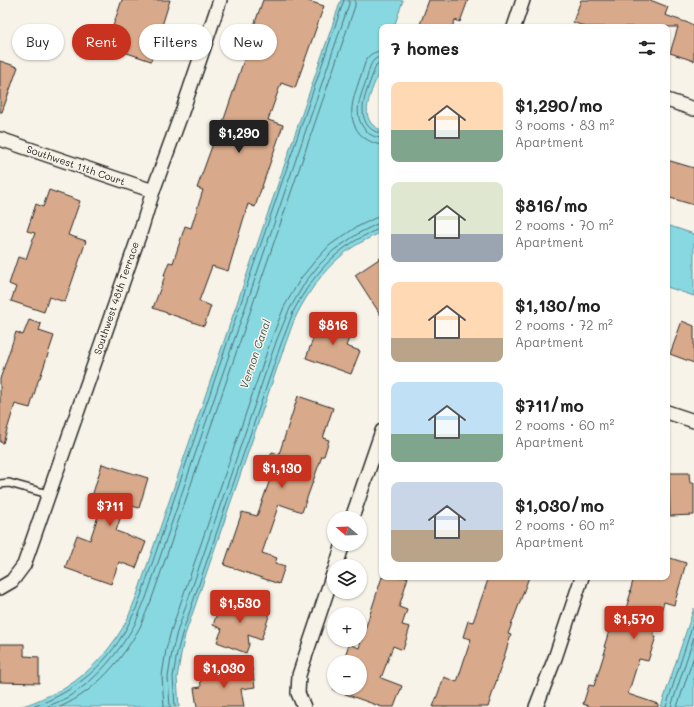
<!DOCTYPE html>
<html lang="en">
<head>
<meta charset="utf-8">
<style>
  :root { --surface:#fff; --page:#f2f2f2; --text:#222; --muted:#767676; --accent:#c8321e }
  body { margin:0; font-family:Mali,sans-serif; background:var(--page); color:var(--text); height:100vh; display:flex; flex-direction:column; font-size:15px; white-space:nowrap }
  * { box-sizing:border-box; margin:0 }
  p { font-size:13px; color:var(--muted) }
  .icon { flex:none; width:22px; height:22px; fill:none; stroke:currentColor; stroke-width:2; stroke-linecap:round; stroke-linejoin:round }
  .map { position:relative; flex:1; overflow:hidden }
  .drawer { position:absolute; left:379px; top:24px; width:291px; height:556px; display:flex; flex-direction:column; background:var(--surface); border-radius:8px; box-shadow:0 1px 3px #0004 }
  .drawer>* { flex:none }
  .hud { position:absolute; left:12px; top:24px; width:307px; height:36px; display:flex; gap:8px }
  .needle { width:26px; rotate:289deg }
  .controls { position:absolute; left:327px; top:511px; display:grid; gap:8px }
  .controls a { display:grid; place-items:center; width:40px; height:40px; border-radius:50%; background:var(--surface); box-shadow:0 1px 3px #0004; font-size:20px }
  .price { position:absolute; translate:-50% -34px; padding:0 9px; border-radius:4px; background:var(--accent); color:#fff; font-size:13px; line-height:26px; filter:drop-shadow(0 1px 2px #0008) }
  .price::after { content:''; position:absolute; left:50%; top:24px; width:12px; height:9px; margin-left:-6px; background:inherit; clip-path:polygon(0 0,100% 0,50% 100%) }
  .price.current { background:#222; color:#fff }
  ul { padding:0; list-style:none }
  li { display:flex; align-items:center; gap:12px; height:100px; padding:0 12px }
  li span { display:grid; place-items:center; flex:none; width:112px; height:80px; border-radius:8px; color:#555 }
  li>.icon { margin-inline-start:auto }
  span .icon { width:48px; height:48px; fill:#fffc; stroke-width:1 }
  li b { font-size:17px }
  h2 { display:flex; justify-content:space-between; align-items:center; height:48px; padding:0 12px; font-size:17px }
  .pill { padding:0 14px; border-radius:18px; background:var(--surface); box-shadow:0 1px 3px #0004; font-size:14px; line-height:36px }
  .pill.current { background:var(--accent); color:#fff }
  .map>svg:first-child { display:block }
</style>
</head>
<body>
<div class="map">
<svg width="694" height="707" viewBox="0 0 694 707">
  <rect width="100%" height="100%" fill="#f7f3e8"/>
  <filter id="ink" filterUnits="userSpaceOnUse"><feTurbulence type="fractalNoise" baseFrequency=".025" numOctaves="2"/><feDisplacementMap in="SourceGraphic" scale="8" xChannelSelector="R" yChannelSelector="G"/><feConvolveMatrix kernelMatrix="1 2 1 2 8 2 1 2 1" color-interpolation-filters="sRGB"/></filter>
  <g filter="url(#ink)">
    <g fill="#87d8e1" stroke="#629398">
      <path d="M341 0H403L394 27H382C382 37 384 53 382 62 379 79 356 112 374 126 376 128 379 129 382 130V232C367 239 352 246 340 257 322 272 308 293 297 314 292 324 289 335 285 345L185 635 181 654 177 678 179 707H16C27 706 38 700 48 696 54 693 60 691 65 688 92 671 114 646 128 618 131 610 134 602 137 595Z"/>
      <path d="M667 225 694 234V296L667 287Z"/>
      <path d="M694 608V707H661Z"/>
    </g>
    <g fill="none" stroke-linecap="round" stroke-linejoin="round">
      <g stroke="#507074" stroke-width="1">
        <path d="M382 51C377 51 372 53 368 57 364 63 363 71 360 78 354 97 345 116 360 134 366 140 374 144 382 145"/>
        <path d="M382 57C379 57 376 58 374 60 369 65 368 75 366 81 360 98 352 115 366 131 370 135 376 138 382 138"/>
        <path d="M382 62 379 63 376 65C372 78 362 99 363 111 363 117 365 122 368 126 372 130 376 133 382 133"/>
        <path d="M32 707C75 693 112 661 131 619 135 612 138 604 141 596L344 0"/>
        <path d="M46 707C53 704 61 701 68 697 97 680 119 652 135 624 139 615 142 606 146 598L349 4V0"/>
        <path d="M60 707C96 691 122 660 140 627 144 618 147 609 151 601L355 6V0"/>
        <path d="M164 707 162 676 166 650 171 631 271 340 284 307 301 278 315 261 330 245 355 228 375 218 382 217"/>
        <path d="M170 707 168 677 172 652 177 632 276 342 289 310 306 281 319 265 334 250 359 233 377 224 382 223"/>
        <path d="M175 707 173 677 177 653 182 634 281 344C285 334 289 323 293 312 303 292 320 268 337 254 350 243 364 235 379 229L382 228"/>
        <path d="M666 707 694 621"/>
        <path d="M671 707 694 637"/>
        <path d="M677 707 694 656"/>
      </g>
    </g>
    <g fill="#d8a98a" stroke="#2b2b2b">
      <path d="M122 0H170L151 61 106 46Z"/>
      <path d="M263 0H305L324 6 295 88 281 83 268 120 283 125 255 207 248 204 228 271 212 266 199 301 211 306 204 326 153 308 165 276 164 275 169 262 173 263 185 226 191 228 203 190 197 188 220 124 222 125 247 51H245Z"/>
      <path d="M429 0H468L460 22 455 20 452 27H419Z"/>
      <path d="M581 0H650L668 7 665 15 694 25V61L670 53 678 27H586L573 22Z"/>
      <path d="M0 61 18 67 2 112H0Z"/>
      <path d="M667 160 694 168V205L667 197Z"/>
      <path d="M49 190 80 201 68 235 86 241 65 302 49 297 44 312 11 301 16 287 9 284 18 257 26 259 35 233 27 231 36 204 43 207Z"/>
      <path d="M382 257V317L355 275Z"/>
      <path d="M321 317 353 328 346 346 360 351 351 374 306 358Z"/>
      <path d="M29 320 41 324 39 331 54 336 40 378H39L30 408 15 404 3 443 0 442V379L16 332 23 335Z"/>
      <path d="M682 321 694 326V363L670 354Z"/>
      <path d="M298 396 333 408 323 438 329 440 324 456H322L302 512 279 504 262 553 277 558 275 563 285 566 279 584 224 565 242 512 257 516 273 471 266 468 272 452 279 454Z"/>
      <path d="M102 464 148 478 139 508 125 504 116 531 146 542 136 568 119 562 111 584 65 568 77 535 90 540 100 510 89 506Z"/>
      <path d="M669 473H689L690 483H694V515L670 516Z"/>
      <path d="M667 557 686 563 674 605 664 602 653 636 656 637 648 661 639 659 628 694 658 704V707H591L583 704 589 685 594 686 606 648 604 647 610 628 619 631 631 592H630L634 577H667Z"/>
      <path d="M382 577H408L399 607 407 610 402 625 410 627 403 650 393 646 381 678 402 686 394 707H382L334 690V688H360V662H343L349 644 359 648Z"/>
      <path d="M489 577H529L508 634 511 635 488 707H433L444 677 457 682 471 639 463 637 468 621 473 622Z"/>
      <path d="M223 596 270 613 261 640 248 635 249 645 246 653 217 642 222 629 213 625Z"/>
      <path d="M0 644H24V656L39 657V683L0 682Z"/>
      <path d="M252 668 255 687 241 689 244 707H197L194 688 201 687 200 675Z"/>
    </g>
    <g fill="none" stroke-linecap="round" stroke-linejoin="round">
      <g stroke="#2b2b2b" stroke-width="10">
        <path id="lane" d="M0 484 9 483 48 494"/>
      </g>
      <g stroke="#2b2b2b" stroke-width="16">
        <g id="street">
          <path d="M514 27 523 0"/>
          <path d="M667 100 694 109"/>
          <path d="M0 139 153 191"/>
          <path d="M667 412 694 421"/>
          <path d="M352 518 382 431"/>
          <path d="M336 566 343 544"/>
          <path d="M0 588 12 581 24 565 141 230 153 191 182 112 220 0"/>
          <path d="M304 707 298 693 299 675 334 571"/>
          <path d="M536 707 555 658 582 577"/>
        </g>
      </g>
      <use href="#lane" stroke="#f7f3e8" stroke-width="7"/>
      <use href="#street" stroke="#f7f3e8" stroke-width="13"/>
    </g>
  </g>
  <g text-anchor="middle" stroke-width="3" stroke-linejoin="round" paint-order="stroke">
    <g font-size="10" fill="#2b2b2b" stroke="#f7f3e8">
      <text transform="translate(76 165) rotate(19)" y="4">Southwest 11th Court</text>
      <text transform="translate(116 298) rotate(-71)" y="4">Southwest 48th Terrace</text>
    </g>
    <g font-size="11" font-style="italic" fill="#425658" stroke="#f7f3e8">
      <text transform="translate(255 354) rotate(-71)" y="4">Vernon Canal</text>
    </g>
  </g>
</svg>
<div class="controls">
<a><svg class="needle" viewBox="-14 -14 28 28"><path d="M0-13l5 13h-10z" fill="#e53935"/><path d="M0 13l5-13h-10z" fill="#767676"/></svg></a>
<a><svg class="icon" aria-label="layers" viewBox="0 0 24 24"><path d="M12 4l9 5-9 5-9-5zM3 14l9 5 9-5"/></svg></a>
<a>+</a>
<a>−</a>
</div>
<b class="price current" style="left:239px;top:154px">$1,290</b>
<b class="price" style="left:333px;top:346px">$816</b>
<b class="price" style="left:282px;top:489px">$1,130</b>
<b class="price" style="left:110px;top:527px">$711</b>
<b class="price" style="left:240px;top:624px">$1,530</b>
<b class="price" style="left:634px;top:640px">$1,570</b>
<b class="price" style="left:224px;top:689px">$1,030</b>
<div class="hud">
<a class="pill">Buy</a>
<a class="pill current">Rent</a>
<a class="pill">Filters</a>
<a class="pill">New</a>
</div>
<section class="drawer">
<h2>7 homes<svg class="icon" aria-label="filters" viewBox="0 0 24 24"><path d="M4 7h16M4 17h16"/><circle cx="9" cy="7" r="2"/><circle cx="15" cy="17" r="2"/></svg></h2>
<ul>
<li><span style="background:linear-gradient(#ffd9b3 60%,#7fa58c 0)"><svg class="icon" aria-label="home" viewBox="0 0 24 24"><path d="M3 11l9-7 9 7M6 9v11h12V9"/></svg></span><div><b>$1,290/mo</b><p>3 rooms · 83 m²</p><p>Apartment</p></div></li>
<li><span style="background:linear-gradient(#dfe7d0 65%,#9aa5b1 0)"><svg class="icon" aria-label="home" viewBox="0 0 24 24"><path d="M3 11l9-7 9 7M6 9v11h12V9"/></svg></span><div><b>$816/mo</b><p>2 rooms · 70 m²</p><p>Apartment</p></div></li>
<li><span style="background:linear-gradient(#ffd9b3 70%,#b9a48a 0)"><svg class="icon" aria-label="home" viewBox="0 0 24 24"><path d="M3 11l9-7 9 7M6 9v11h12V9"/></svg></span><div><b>$1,130/mo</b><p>2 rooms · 72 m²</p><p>Apartment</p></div></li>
<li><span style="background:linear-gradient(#bfe0f5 65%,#7fa58c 0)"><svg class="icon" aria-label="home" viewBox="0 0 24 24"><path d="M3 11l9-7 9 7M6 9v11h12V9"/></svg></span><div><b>$711/mo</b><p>2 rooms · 60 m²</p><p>Apartment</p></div></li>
<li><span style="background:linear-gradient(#c9d6e8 60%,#b9a48a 0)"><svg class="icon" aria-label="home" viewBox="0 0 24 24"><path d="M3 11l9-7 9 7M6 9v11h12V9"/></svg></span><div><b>$1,030/mo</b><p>2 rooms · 60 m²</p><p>Apartment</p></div></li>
</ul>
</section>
</div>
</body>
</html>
